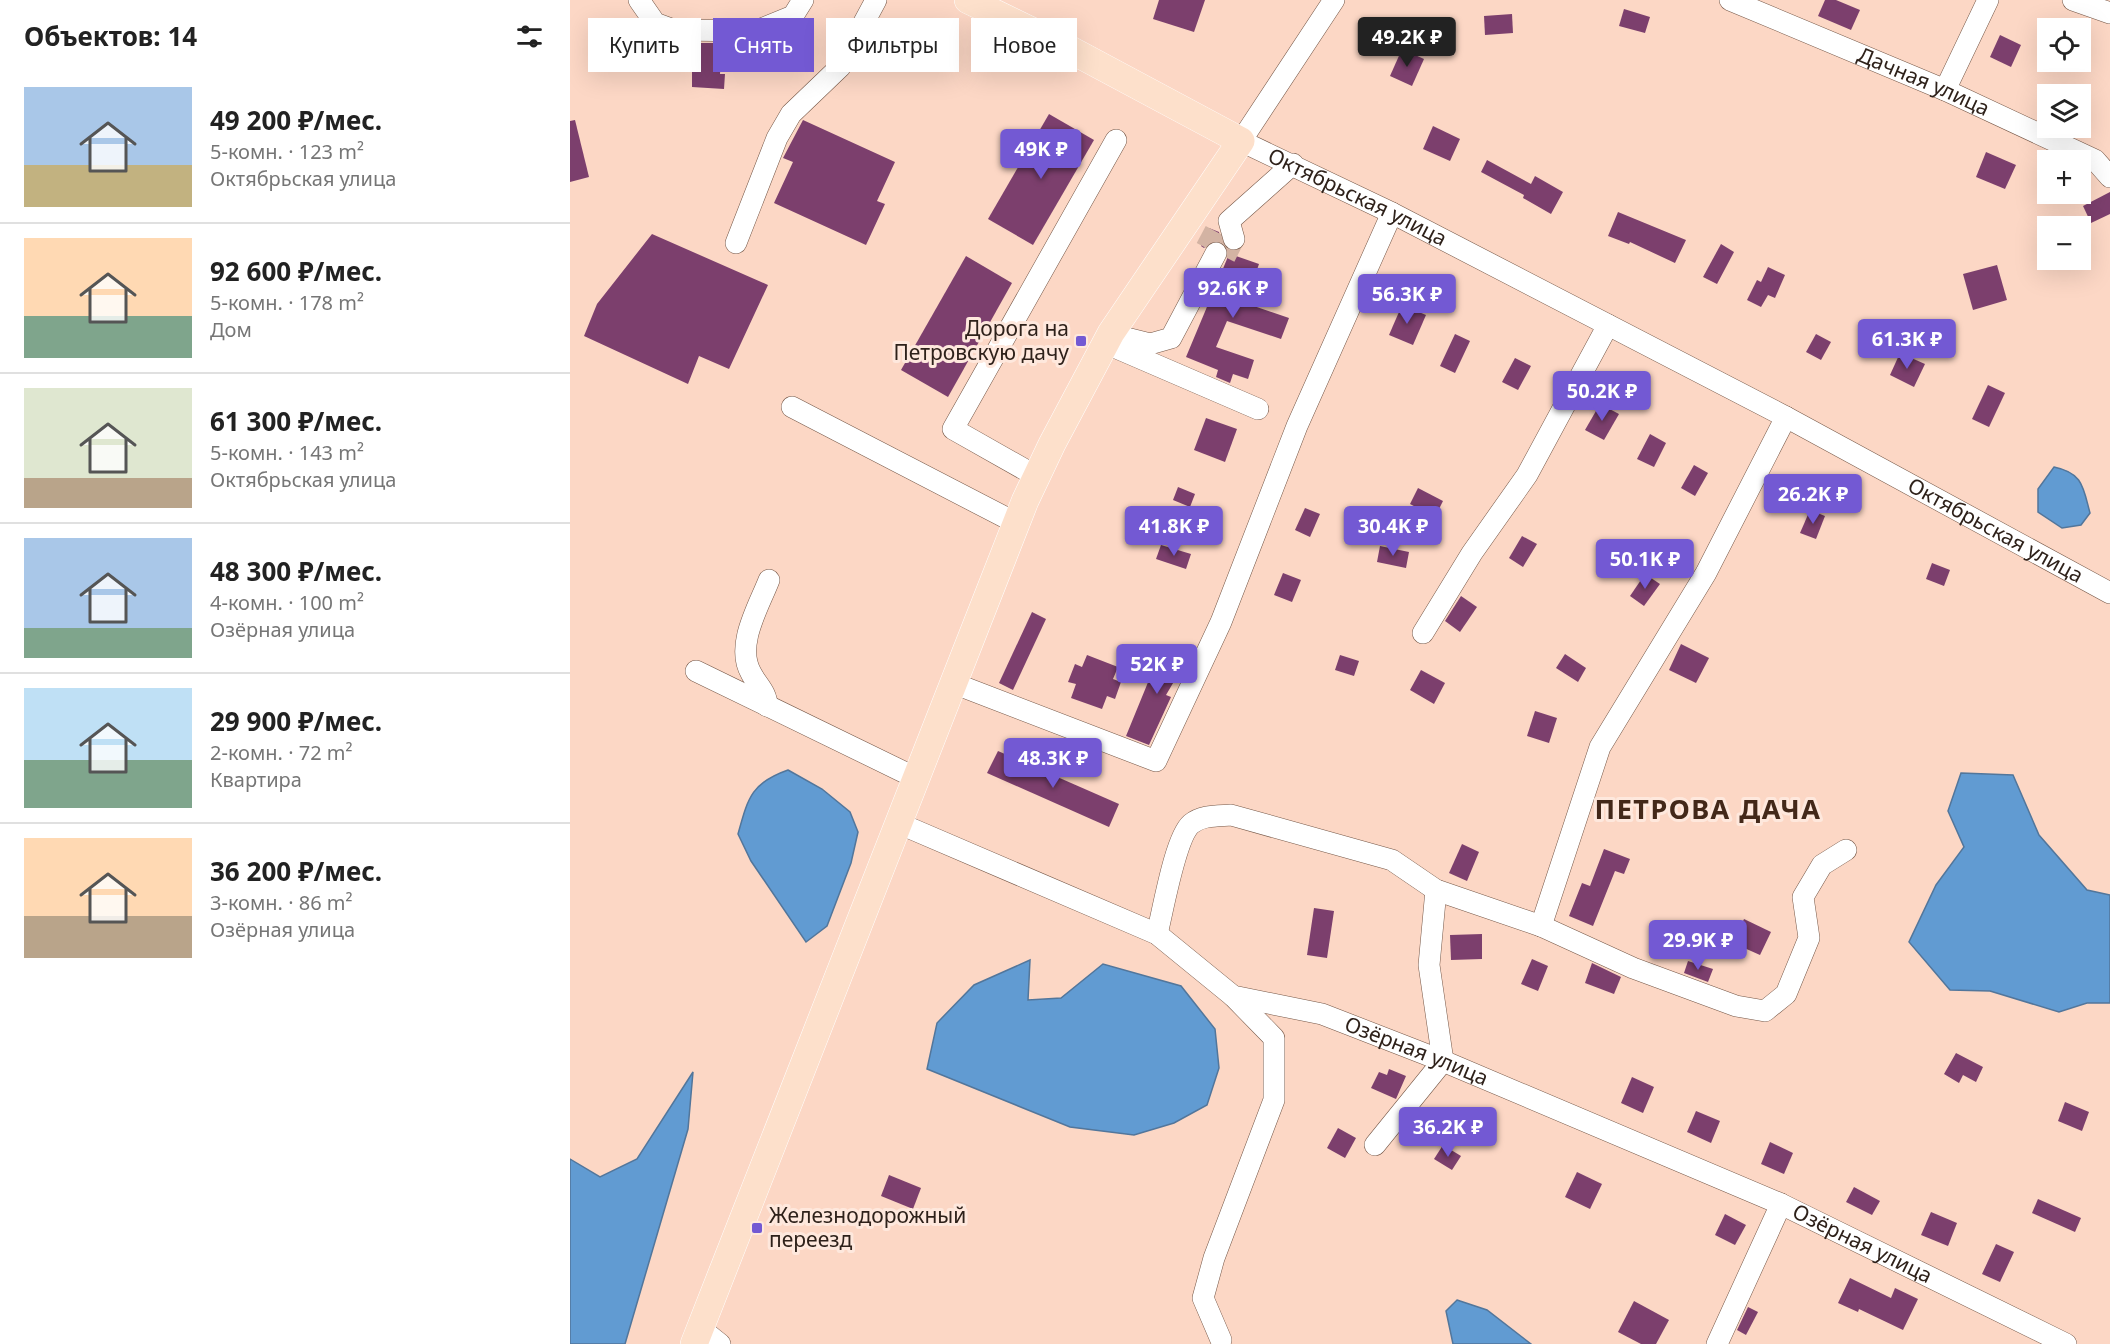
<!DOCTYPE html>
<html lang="ru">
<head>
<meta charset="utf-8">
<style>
  :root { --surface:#fff; --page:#f6f6f6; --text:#222; --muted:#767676; --line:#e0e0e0; --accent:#7359d3 }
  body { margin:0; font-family:"Noto Sans",sans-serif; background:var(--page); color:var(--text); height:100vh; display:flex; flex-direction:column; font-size:22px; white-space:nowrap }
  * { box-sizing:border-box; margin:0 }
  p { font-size:20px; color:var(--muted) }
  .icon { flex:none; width:33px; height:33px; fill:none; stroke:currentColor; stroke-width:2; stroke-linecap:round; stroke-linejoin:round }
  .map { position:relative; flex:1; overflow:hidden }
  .details { display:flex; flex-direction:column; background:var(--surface); width:570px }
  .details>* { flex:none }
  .top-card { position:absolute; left:18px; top:18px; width:570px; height:54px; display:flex; gap:12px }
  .tools { position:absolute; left:1467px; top:18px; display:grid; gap:12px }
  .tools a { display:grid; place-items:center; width:54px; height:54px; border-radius:0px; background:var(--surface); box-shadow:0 6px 24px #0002; font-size:30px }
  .price { position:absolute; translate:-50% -51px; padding:0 14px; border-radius:6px; background:var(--accent); color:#fff; font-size:20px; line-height:39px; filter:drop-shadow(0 2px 3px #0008) }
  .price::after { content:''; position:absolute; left:50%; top:36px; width:18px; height:14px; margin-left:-9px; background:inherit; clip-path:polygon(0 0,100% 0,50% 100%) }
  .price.selected { background:#222; color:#fff }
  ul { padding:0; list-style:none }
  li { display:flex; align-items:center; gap:18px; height:150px; padding:0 24px }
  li+li { border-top:2px solid var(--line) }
  li span { display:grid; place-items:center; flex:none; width:168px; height:120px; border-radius:0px; color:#555 }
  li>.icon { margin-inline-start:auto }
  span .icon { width:72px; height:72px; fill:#fffc; stroke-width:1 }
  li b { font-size:26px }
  h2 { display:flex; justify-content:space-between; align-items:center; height:72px; padding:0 24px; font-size:26px }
  .pill { padding:0 21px; border-radius:0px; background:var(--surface); box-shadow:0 6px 24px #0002; font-size:21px; line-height:54px }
  .pill.selected { background:var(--accent); color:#fff }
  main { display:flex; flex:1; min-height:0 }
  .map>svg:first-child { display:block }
</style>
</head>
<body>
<main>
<section class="details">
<h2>Объектов: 14<svg class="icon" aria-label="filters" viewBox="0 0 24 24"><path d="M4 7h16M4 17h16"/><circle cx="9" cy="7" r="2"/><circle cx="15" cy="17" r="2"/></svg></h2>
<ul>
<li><span style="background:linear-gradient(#a9c7e8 65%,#c2b280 0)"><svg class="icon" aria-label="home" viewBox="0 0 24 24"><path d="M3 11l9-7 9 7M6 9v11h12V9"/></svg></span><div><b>49 200 ₽/мес.</b><p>5-комн. · 123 m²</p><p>Октябрьская улица</p></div></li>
<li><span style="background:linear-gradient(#ffd9b3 65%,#7fa58c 0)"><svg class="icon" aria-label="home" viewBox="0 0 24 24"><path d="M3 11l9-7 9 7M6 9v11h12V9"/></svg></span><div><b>92 600 ₽/мес.</b><p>5-комн. · 178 m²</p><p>Дом</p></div></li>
<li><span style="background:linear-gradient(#dfe7d0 75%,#b9a48a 0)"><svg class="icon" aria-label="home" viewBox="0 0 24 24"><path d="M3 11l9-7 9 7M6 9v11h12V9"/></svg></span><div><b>61 300 ₽/мес.</b><p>5-комн. · 143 m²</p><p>Октябрьская улица</p></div></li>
<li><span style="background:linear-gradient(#a9c7e8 75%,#7fa58c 0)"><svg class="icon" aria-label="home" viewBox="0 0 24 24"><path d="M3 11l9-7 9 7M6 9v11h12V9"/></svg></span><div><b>48 300 ₽/мес.</b><p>4-комн. · 100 m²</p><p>Озёрная улица</p></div></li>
<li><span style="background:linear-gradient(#bfe0f5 60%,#7fa58c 0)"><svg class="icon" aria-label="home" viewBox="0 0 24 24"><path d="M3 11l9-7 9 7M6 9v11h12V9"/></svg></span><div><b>29 900 ₽/мес.</b><p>2-комн. · 72 m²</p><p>Квартира</p></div></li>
<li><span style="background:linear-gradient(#ffd9b3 65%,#b9a48a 0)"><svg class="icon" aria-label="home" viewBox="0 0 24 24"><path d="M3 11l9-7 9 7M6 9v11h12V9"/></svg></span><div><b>36 200 ₽/мес.</b><p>3-комн. · 86 m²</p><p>Озёрная улица</p></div></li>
</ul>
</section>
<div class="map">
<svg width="1540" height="1344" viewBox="0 0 1540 1344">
  <rect width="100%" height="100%" fill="#fcd7c5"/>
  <g fill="#619bd2" stroke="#52769b" stroke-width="1.5">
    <path d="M1484 467C1513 473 1513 487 1520 513L1511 525 1492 528 1468 512V489Z"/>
    <path d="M218 770 252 789 280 812 288 832 281 863 257 926 236 942 181 861 168 834C178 798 181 783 218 770Z"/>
    <path d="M1391 773 1443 775 1469 835 1517 890 1540 895V1003H1517L1489 1012 1420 991 1380 990 1339 942 1366 885 1394 847 1378 811Z"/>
    <path d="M460 960 458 1000 491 998 533 964 611 986 645 1029 649 1068 637 1105 604 1123 564 1135 500 1127 357 1069 367 1023 404 985Z"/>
    <path d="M123 1072 118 1129 55 1344H0V1159L30 1177 67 1159Z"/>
    <path d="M887 1300 917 1310 961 1344H883L876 1311Z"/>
  </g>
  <g fill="#7c3f6d">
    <path d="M589 0H635L624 32 583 19Z"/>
    <path d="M1255 0H1266L1290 10 1281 30 1248 16Z"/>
    <path d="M1054 9 1080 17 1075 33 1049 26Z"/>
    <path d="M942 14 943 33 915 35 914 16Z"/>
    <path d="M1430 35 1451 45 1441 67 1420 57Z"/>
    <path d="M130 43H152L150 74H155L154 89 122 87V72H128Z"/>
    <path d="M832 49 854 59 842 86 820 76Z"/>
    <path d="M479 114 524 140 463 245 418 219Z"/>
    <path d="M5 120 19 177 0 182V121Z"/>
    <path d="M233 120 325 162 307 201 315 204 296 245 204 203 223 162 213 158Z"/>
    <path d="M863 126 890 139 880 161 853 149Z"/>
    <path d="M1416 152 1446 165 1435 189 1406 177Z"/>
    <path d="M917 160 961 184 965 176 993 192 981 214 953 198 954 195 911 172Z"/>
    <path d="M1540 192V214L1521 223 1513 206Z"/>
    <path d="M1048 212 1116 240 1105 263 1060 242 1059 244 1038 236Z"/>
    <path d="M639 228 649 232 651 242H640L634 248 631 246Z"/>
    <path d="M82 234 198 285 159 369 129 356 118 384 14 336 27 304Z"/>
    <path d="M1151 244 1164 252 1147 284 1133 277Z"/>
    <path d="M658 250 668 251 666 256 689 264 680 290 683 292 678 304 719 318 711 339 657 321 646 347 684 360 678 379 663 374 660 383 646 377 648 370 616 357 657 259Z"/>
    <path d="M396 256 442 283 378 397 331 370Z"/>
    <path d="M1427 265 1437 300 1403 310 1393 274Z"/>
    <path d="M1198 267 1215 275 1205 298 1198 295 1191 307 1177 300 1187 280 1191 282Z"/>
    <path d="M832 305 856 315 843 345 819 335Z"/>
    <path d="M885 334 900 341 885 373 870 366Z"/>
    <path d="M1246 334 1261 342 1251 360 1236 352Z"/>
    <path d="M1330 353 1355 364 1344 387 1320 375Z"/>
    <path d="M945 358 961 366 948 390 932 382Z"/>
    <path d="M1418 385 1435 393 1419 427 1402 419Z"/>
    <path d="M1030 404 1049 414 1034 440 1015 430Z"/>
    <path d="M636 418 667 429 655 462 624 450Z"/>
    <path d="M1080 434 1096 443 1084 467 1067 459Z"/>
    <path d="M1124 465 1138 473 1125 496 1111 488Z"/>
    <path d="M608 487 625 494 620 507 603 500Z"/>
    <path d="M848 488 873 501 865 517 840 504Z"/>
    <path d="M735 508 750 514 740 537 725 530Z"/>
    <path d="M1240 510 1255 516 1246 539 1230 533Z"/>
    <path d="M952 536 967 544 953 567 939 558Z"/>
    <path d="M591 545 621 554 616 569 586 559Z"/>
    <path d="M810 546 839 552 836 568 807 562Z"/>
    <path d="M1362 563 1380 570 1374 586 1356 579Z"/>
    <path d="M713 573 731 580 722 602 704 595Z"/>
    <path d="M1075 574 1090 584 1074 606 1060 596Z"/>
    <path d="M891 596 907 607 890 632 875 621Z"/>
    <path d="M462 612 476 619 443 690 429 683Z"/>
    <path d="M598 644 619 656 596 695 601 697 579 745 556 736 581 675Z"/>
    <path d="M1111 644 1139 658 1126 683 1099 670Z"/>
    <path d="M995 654 1016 668 1008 682 986 668Z"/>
    <path d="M517 655 548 667 543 679 551 682 545 699 537 696 532 709 501 698 506 684 498 682 505 664 512 667Z"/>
    <path d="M770 655 789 661 784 676 765 670Z"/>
    <path d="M851 670 875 683 864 704 840 690Z"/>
    <path d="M965 711 987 718 979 743 957 736Z"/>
    <path d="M428 751 549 804 539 827 417 773Z"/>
    <path d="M892 844 909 852 897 881 879 873Z"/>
    <path d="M1034 849 1060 859 1054 874 1045 871 1023 926 999 916 1012 883 1020 886Z"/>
    <path d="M744 908 764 911 757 958 737 955Z"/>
    <path d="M1174 919 1201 932 1190 955 1163 943Z"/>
    <path d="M912 934V959L881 960 880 935Z"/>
    <path d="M962 959 978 966 968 991 951 984Z"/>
    <path d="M1118 961 1143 969 1138 982 1114 973Z"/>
    <path d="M1022 963 1051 977 1044 994 1015 983Z"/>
    <path d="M1386 1053 1413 1067 1406 1082 1393 1075 1389 1083 1374 1074Z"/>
    <path d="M819 1069 836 1076 826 1099 801 1088 809 1072 817 1075Z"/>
    <path d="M1062 1077 1084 1087 1073 1113 1051 1103Z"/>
    <path d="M1495 1102 1519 1112 1512 1131 1488 1121Z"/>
    <path d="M1126 1111 1150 1121 1141 1143 1117 1132Z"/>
    <path d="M768 1128 786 1138 775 1158 757 1148Z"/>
    <path d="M1200 1142 1223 1153 1214 1174 1191 1164Z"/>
    <path d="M873 1145 891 1156 882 1170 864 1159Z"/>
    <path d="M1007 1172 1032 1184 1020 1209 995 1197Z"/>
    <path d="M319 1175 351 1188 343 1209 311 1196Z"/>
    <path d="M1284 1187 1310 1201 1302 1215 1276 1202Z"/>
    <path d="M1468 1199 1511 1218 1505 1232 1462 1213Z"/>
    <path d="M1361 1212 1387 1223 1378 1246 1351 1235Z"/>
    <path d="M1155 1214 1176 1225 1165 1245 1145 1235Z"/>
    <path d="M1426 1244 1444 1252 1430 1282 1412 1274Z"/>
    <path d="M1280 1278 1321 1298 1325 1288 1348 1299 1333 1330 1289 1309 1288 1312 1268 1303Z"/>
    <path d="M1064 1301 1099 1320 1086 1344H1071L1048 1332Z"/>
    <path d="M1178 1307 1188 1312 1176 1335 1167 1330Z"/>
  </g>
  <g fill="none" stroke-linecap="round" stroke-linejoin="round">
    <g stroke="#d3b3a3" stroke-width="21" stroke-dasharray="21 10" stroke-linecap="butt">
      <path d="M636 248 645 231"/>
      <path d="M655 257 664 239"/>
    </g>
    <g stroke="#755747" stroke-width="22">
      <g id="minor">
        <path d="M69 0 85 23 104 30 186 31 223 16 233 0"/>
        <path id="s1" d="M764 0 671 141 822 213 1216 417 1540 593"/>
        <path id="s2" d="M1160 0 1375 90 1525 160 1540 177"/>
        <path d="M1503 0 1540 13"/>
        <path d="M1375 90 1418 0"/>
        <path d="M664 239 659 221 723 164"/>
        <path d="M166 243 207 138 221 114 270 67 306 0"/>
        <path d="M544 335 580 344 601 338 646 253"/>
        <path d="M535 343 688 409"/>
        <path d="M222 407 446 523"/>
        <path d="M466 476 383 429 546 140"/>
        <path d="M853 633 902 553 957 475 1038 325"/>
        <path d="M126 671 346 778"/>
        <path d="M383 683 586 761 651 622 727 426 822 213"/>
        <path d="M197 706C197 692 187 685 181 673 165 645 189 606 199 580"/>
        <path id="s3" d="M328 823 587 934 663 996 752 1014 873 1061 1211 1204 1496 1344"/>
        <path d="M971 926 1030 747 1136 573 1216 417"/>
        <path d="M587 934C593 911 605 838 621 824 632 815 647 816 661 815L822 860 866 890 971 926 1063 968 1166 1006 1195 1011 1216 994 1239 938 1233 897 1252 865 1276 850"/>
        <path d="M805 1145 873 1061 859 965 866 890"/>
        <path d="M130 1328 150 1344"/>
        <path d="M651 1340 633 1298 644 1258 704 1100V1038L663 996"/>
        <path d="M1147 1344 1211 1204"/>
      </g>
    </g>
    <g stroke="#fff" stroke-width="28">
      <path id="major" d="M124 1344 455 501 482 444 541 333 671 141 499 49 398 0"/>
    </g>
    <use href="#minor" stroke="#fff" stroke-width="21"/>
    <use href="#major" stroke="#fde0cb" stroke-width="27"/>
  </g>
  <g fill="#7359d3" stroke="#fee8dd" stroke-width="2">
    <rect x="505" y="335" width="12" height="12" rx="3"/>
    <rect x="181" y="1222" width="12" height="12" rx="3"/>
  </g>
  <g text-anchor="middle" stroke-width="6" stroke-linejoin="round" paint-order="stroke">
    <g font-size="21" fill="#2e211a" stroke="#fee8dd">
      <text dy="7" stroke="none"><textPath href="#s2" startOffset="210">Дачная улица</textPath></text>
      <text dy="7" stroke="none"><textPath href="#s1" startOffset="298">Октябрьская улица</textPath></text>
      <text dy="7" stroke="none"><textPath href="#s1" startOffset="1018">Октябрьская улица</textPath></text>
      <text dy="7" stroke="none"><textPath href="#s3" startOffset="572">Озёрная улица</textPath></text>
      <text dy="7" stroke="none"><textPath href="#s3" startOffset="1058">Озёрная улица</textPath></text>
    </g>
    <g font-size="21" fill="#2e211a" stroke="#fee8dd" text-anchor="end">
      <text x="499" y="336">Дорога на<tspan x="499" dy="24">Петровскую дачу</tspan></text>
      <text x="199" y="1223" text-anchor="start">Железнодорожный<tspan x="199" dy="24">переезд</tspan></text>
    </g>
    <g font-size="27" font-weight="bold" letter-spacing="1.5" fill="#432819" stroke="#fee8dd">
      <text x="1138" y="819">ПЕТРОВА ДАЧА</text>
    </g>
  </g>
</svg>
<div class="tools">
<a><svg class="icon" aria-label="locate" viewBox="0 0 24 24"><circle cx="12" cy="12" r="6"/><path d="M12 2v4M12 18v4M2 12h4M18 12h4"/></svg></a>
<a><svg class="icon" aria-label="layers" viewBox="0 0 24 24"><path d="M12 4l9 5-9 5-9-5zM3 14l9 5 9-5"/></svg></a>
<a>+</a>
<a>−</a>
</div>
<b class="price selected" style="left:837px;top:68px">49.2K ₽</b>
<b class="price" style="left:471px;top:180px">49K ₽</b>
<b class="price" style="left:663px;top:319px">92.6K ₽</b>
<b class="price" style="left:837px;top:325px">56.3K ₽</b>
<b class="price" style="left:1337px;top:370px">61.3K ₽</b>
<b class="price" style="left:1032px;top:422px">50.2K ₽</b>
<b class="price" style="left:1243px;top:525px">26.2K ₽</b>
<b class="price" style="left:604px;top:557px">41.8K ₽</b>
<b class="price" style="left:823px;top:557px">30.4K ₽</b>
<b class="price" style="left:1075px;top:590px">50.1K ₽</b>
<b class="price" style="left:587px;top:695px">52K ₽</b>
<b class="price" style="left:483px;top:789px">48.3K ₽</b>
<b class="price" style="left:1128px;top:971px">29.9K ₽</b>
<b class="price" style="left:878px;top:1158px">36.2K ₽</b>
<div class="top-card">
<a class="pill">Купить</a>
<a class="pill selected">Снять</a>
<a class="pill">Фильтры</a>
<a class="pill">Новое</a>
</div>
</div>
</main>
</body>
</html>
